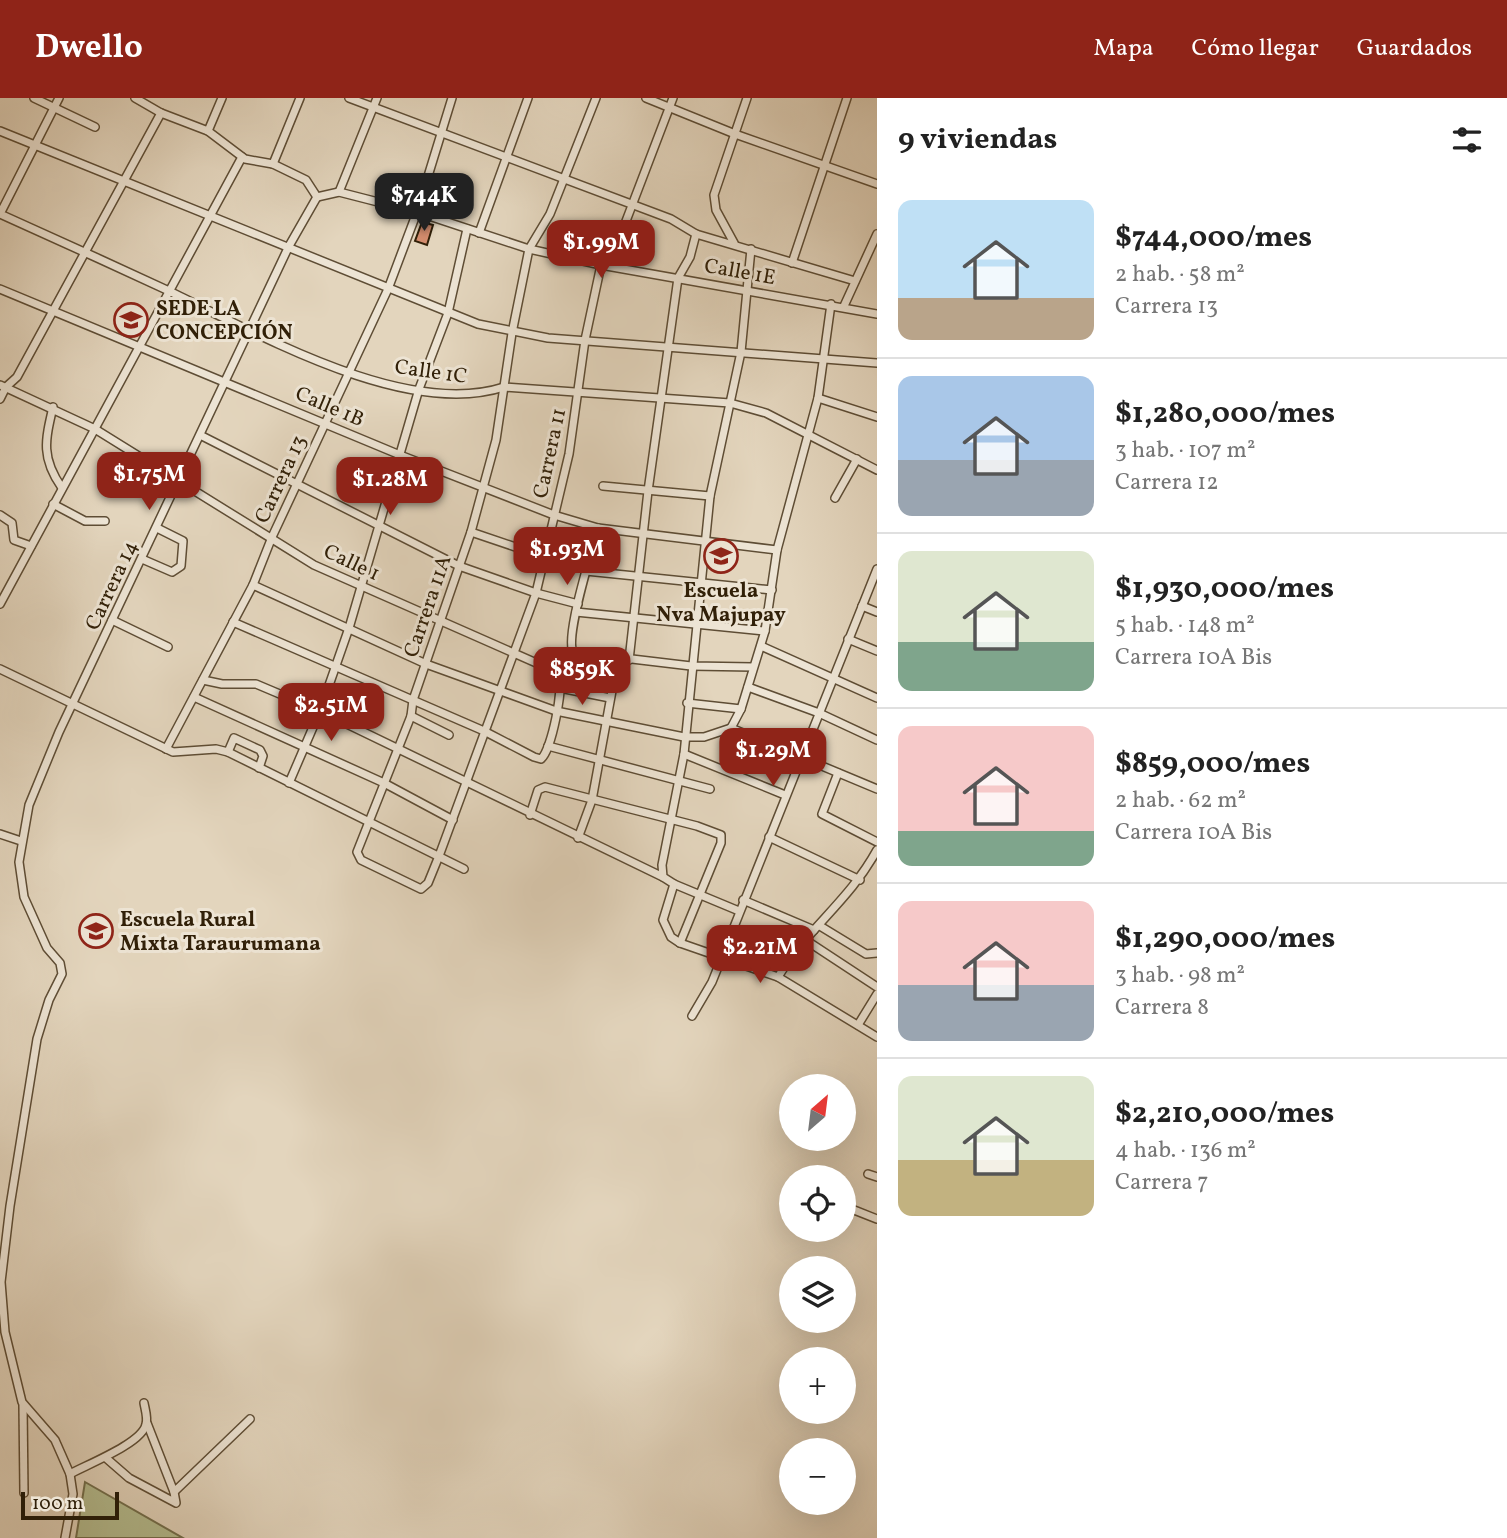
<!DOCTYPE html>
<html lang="es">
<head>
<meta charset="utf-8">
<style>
  :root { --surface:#fff; --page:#f2f2f2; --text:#222; --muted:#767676; --line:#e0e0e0; --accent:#8f2418 }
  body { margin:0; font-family:Vollkorn,serif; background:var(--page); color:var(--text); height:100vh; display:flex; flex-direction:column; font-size:26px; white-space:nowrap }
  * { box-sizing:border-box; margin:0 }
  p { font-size:23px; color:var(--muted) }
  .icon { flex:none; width:38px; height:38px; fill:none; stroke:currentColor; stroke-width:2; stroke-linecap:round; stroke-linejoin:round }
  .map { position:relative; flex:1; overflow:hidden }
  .side { display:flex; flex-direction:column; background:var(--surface); width:630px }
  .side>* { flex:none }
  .needle { width:46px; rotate:28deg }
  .controls { position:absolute; left:779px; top:976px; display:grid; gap:14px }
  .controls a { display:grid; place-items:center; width:77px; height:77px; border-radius:50%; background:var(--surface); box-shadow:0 7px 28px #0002; font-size:35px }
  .scale { position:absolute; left:21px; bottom:18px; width:98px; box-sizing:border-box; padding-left:7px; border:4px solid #312008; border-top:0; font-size:19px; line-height:24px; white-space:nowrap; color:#312008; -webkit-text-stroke:5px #ede4d4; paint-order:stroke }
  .price { position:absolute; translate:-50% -60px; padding:0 16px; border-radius:14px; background:var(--accent); color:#fff; font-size:23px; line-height:46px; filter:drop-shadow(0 2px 4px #0008) }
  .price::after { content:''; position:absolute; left:50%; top:42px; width:21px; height:16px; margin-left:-10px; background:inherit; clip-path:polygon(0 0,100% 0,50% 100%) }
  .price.on { background:#222; color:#fff }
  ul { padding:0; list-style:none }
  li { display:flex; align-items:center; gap:21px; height:175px; padding:0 21px }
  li+li { border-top:2px solid var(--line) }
  li span { display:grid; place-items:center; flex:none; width:196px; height:140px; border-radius:14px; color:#555 }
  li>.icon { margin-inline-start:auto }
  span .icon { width:84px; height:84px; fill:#fffc; stroke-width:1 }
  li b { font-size:30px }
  h2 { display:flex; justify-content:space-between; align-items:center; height:84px; padding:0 21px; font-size:30px }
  header { display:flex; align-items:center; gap:42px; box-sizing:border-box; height:98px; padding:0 35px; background:var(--accent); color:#fff }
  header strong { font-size:33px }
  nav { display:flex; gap:38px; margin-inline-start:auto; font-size:24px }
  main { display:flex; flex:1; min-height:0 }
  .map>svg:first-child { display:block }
</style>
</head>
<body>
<header>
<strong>Dwello</strong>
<nav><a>Mapa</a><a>Cómo llegar</a><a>Guardados</a></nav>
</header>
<main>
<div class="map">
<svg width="877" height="1440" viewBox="0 0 877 1440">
  <rect width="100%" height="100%" fill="#e3d5bd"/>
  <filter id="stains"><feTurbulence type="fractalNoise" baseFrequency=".00286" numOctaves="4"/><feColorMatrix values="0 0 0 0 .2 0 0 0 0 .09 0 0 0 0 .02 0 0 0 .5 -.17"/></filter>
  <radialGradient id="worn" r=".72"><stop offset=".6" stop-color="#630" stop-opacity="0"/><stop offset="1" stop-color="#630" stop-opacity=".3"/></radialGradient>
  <path fill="#b4bd90" stroke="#726e4c" stroke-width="2" d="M85 1384 183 1440H76Z"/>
  <path fill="#d48d6e" stroke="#312008" stroke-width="2" d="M422 124 433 127 427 147 415 143Z"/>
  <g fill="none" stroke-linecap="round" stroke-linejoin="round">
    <g stroke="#5e4d35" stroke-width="10">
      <g id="minor">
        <path d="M34 0 95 29"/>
        <path d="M59 0 0 116C56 141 113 167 169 193 257 235 405 321 504 289L730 305 766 315 877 372"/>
        <path d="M135 0 161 15 208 33 245 61 273 66 306 82 317 99"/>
        <path d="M349 0 671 121 696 136 855 183"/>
        <path d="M596 0 550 116 529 151 512 235 496 342 471 434 413 602 411 618 357 754 361 762 421 791 428 785 439 758 536 495 569 356 585 242 601 167 618 144 673 0"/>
        <path d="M646 0 735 36 877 86"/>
        <path d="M0 33 478 226 548 240 877 265"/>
        <path d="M208 33 222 0"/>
        <path d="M273 66 300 0"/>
        <path d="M339 94 377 0"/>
        <path d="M317 99 339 94 417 114 529 151 601 167 877 216"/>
        <path d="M479 135 528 0"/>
        <path d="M734 145 716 112 714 97 747 0"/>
        <path d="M751 151 741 254 710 398 684 656 662 767 663 779 674 786 663 822 671 839 680 845 778 879 877 939"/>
        <path d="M792 165 847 0"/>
        <path d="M0 191 400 357 554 417 598 430 777 452"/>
        <path d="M844 208 877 136"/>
        <path d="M0 287 95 331 314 467 559 575C564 589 552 651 541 661L534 659 484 633 233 524"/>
        <path d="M818 300 877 319"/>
        <path d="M0 301 6 289 17 279 161 15"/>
        <path d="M53 309C45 343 41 360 62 390"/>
        <path d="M202 338 459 468 536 495 578 506"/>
        <path d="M603 388 710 398"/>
        <path d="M835 400 857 361"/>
        <path d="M53 406 85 423H105"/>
        <path d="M0 417 12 425 14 442 31 448"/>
        <path d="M598 430C592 453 565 537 573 554L691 568 753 569"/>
        <path d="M471 434 545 459"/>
        <path d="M142 461 172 474 181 468 183 443 157 430"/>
        <path d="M586 473 772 492"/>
        <path d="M253 487 426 566 556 613 684 639H704L731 630"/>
        <path d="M0 506 242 59"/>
        <path d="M862 508 877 514"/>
        <path d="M576 514 765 533"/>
        <path d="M112 522 168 549"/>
        <path d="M848 541 877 553"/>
        <path d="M761 548 877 600"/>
        <path d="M629 562 648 393 678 180 690 159 696 136"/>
        <path d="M0 571 173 654 216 651 228 654 464 771"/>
        <path d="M203 582 222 586H256L320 613 663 779"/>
        <path d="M748 589 819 615 877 642"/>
        <path d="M560 590 610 600"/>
        <path d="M194 599 384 685 453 722"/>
        <path d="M687 605 741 611"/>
        <path d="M411 618 449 637"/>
        <path d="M731 630 741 611 765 533 777 452 818 300 831 206"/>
        <path d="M731 630 877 691"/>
        <path d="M548 648 710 691"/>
        <path d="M166 651 253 487 272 439 388 191 417 114 452 0"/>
        <path d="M228 654 234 640 260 652 263 658 259 670"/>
        <path d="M684 656 785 697"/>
        <path d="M838 675 822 716 877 744"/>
        <path d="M289 685 320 613 349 530 419 291 448 215 467 131"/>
        <path d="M530 717 538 692 545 689 697 728 721 737V745L680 845"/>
        <path d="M0 736 21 743"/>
        <path d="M769 739 860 782"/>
        <path d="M578 740 592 702 618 560"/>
        <path d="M674 786 739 813"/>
        <path d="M743 802 814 832"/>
        <path d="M820 828 866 856 877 855"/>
        <path d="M804 841 877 889"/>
        <path d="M778 879C808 830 849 803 877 752"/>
        <path d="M692 918 712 884 877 471"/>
        <path d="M858 927 877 896"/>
        <path d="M868 1076 877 1079"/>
        <path d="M844 1108 877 1121"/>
        <path d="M23 1307 24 1395"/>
        <path d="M147 1325 174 1394 250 1321"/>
        <path d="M106 1360 129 1380 176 1405 174 1394"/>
        <path d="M70 1376C86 1367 143 1345 146 1326 148 1320 145 1311 144 1305"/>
        <path d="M65 1440 73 1396 70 1376 55 1342 22 1304 5 1234 1 1184 10 1108 37 941 49 902 62 876 60 865 47 850 24 799 19 764 29 707 59 634 289 148 317 99"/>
      </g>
    </g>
    <use href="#minor" stroke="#ede4d4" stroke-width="7"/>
  </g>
  <defs>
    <g id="school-ring" transform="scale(1.75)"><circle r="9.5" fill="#ede4d4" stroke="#8f2418" stroke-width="1.5"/><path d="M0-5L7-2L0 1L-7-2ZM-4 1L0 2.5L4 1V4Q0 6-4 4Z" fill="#8f2418"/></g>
  </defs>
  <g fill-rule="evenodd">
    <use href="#school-ring" x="131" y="222"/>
    <use href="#school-ring" x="721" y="458"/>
    <use href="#school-ring" x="96" y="833"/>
  </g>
  <g text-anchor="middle" stroke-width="6" stroke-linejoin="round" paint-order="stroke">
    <g font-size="21" fill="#312008" stroke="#ede4d4">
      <text transform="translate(740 173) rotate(10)" y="7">Calle 1E</text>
      <text transform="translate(431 273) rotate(8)" y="7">Calle 1C</text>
      <text transform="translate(330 308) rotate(23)" y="7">Calle 1B</text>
      <text transform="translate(549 355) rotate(-78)" y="7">Carrera 11</text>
      <text transform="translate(280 381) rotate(-65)" y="7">Carrera 13</text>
      <text transform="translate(352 464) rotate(25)" y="7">Calle 1</text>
      <text transform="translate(111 487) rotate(-65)" y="7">Carrera 14</text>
      <text transform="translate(427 508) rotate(-71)" y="7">Carrera 11A</text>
    </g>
    <g font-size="21" font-weight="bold" fill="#312008" stroke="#ede4d4" text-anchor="start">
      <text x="156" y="217">SEDE LA<tspan x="156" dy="24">CONCEPCIÓN</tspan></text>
      <text x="721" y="499" text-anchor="middle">Escuela<tspan x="721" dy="24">Nva Majupay</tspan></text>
      <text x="120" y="828">Escuela Rural<tspan x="120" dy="24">Mixta Taraurumana</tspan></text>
    </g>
  </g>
  <rect width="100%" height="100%" filter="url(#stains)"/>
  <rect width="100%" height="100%" fill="url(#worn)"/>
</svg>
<div class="controls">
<a><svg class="needle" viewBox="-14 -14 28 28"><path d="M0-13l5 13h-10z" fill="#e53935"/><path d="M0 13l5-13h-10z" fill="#767676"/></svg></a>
<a><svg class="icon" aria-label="locate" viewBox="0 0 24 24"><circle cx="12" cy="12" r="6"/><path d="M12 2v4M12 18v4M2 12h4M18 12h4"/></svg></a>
<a><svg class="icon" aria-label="layers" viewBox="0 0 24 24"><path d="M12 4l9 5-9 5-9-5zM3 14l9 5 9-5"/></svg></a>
<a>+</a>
<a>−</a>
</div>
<div class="scale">100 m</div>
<b class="price on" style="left:424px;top:135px">$744K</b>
<b class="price" style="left:601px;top:182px">$1.99M</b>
<b class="price" style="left:149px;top:414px">$1.75M</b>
<b class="price" style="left:390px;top:419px">$1.28M</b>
<b class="price" style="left:567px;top:489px">$1.93M</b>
<b class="price" style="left:582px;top:609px">$859K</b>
<b class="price" style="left:331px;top:645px">$2.51M</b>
<b class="price" style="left:773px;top:690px">$1.29M</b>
<b class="price" style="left:760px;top:887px">$2.21M</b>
</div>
<section class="side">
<h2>9 viviendas<svg class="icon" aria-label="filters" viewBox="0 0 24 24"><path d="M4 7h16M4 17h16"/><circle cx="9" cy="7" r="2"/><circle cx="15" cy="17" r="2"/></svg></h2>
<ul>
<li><span style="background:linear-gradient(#bfe0f5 70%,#b9a48a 0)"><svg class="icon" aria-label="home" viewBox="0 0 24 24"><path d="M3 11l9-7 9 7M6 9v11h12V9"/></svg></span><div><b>$744,000/mes</b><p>2 hab. · 58 m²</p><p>Carrera 13</p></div></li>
<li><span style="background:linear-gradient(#a9c7e8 60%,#9aa5b1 0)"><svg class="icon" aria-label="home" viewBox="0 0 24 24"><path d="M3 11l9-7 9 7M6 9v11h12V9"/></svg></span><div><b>$1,280,000/mes</b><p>3 hab. · 107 m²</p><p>Carrera 12</p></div></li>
<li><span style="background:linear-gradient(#dfe7d0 65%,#7fa58c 0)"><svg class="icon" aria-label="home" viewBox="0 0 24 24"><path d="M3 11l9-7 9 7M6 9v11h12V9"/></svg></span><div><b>$1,930,000/mes</b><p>5 hab. · 148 m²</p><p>Carrera 10A Bis</p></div></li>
<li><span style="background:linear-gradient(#f6c9c9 75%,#7fa58c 0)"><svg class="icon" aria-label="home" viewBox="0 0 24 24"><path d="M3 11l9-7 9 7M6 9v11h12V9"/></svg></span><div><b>$859,000/mes</b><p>2 hab. · 62 m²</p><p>Carrera 10A Bis</p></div></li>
<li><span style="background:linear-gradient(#f6c9c9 60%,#9aa5b1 0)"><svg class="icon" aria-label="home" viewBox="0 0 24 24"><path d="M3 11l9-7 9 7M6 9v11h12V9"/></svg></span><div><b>$1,290,000/mes</b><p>3 hab. · 98 m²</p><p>Carrera 8</p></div></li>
<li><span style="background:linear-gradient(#dfe7d0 60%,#c2b280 0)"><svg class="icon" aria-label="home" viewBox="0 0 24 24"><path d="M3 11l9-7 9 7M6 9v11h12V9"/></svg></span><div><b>$2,210,000/mes</b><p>4 hab. · 136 m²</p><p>Carrera 7</p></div></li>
</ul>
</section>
</main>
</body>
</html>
